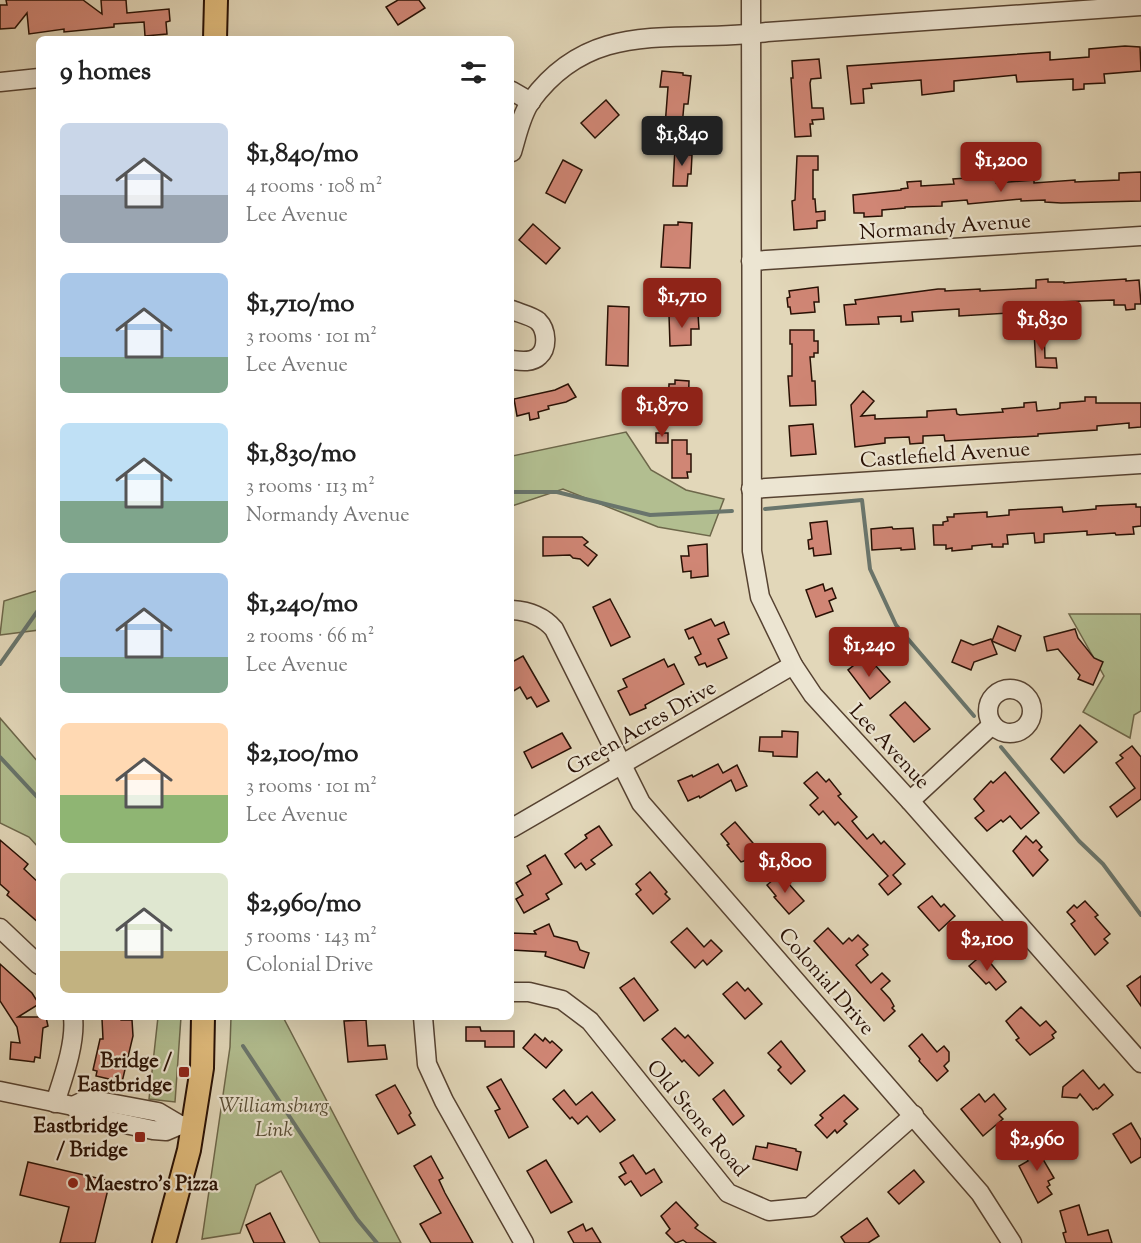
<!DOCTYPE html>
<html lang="en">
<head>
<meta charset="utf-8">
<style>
  :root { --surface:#fff; --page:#f6f6f6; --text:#222; --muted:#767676; --accent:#8f2418 }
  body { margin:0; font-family:"Sorts Mill Goudy",serif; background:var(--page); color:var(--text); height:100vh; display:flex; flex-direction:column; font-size:22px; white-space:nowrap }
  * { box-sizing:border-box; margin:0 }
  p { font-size:20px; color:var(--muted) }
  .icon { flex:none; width:33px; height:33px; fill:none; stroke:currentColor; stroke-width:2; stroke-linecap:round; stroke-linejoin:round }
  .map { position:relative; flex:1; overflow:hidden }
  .sheet { position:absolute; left:36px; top:36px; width:478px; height:984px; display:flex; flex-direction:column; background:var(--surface); border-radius:9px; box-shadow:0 6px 24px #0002 }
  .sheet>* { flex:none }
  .price { position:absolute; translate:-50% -51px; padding:0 14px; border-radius:6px; background:var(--accent); color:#fff; font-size:20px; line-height:39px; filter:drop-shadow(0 2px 3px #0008) }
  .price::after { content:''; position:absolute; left:50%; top:36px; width:18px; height:14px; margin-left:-9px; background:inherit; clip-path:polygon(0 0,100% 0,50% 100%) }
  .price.current { background:#222; color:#fff }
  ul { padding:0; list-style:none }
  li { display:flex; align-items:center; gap:18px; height:150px; padding:0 24px }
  li span { display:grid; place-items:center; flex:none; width:168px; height:120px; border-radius:9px; color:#555 }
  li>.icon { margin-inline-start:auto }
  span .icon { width:72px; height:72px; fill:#fffc; stroke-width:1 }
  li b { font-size:26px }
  h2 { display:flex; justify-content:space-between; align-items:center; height:72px; padding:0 24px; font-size:26px }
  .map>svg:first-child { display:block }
</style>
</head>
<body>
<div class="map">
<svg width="1141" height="1243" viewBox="0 0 1141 1243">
  <rect width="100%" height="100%" fill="#e2d7b9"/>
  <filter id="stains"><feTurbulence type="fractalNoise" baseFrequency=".00333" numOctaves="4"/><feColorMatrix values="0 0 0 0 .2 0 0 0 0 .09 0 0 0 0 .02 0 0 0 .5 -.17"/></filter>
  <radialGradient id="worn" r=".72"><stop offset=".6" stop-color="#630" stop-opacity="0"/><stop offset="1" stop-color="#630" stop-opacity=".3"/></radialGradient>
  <g fill="#b2be90" stroke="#6d674a" stroke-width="1.5">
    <path d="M626 432 651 470 686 490 724 499 710 536 658 527 563 489 512 506V456Z"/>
    <path d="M39 590V630L0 635 4 601Z"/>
    <path d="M1069 614H1141V711L1134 715 1130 738 1083 712 1104 676Z"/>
    <path d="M0 718 39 763V848L29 837 0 823Z"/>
    <path d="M158 1017H181L175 1102 149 1099Z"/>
    <path d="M231 1017H283L401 1243H320L281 1171 256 1185 240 1233 202 1239 230 1047Z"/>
  </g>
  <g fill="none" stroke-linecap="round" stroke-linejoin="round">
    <g stroke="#69756c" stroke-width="4">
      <path d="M512 492H557L650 515 732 511"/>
      <path d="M765 509 862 500 870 569 896 625 974 716"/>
      <path d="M0 664 39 609"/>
      <path d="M1001 747 1079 841 1103 864 1141 915"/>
      <path d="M0 757 39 799"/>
      <path d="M243 1046 357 1219 377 1243"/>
    </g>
  </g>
  <g fill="#d08675" stroke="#281004" stroke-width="1.5">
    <path d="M6 0H83L102 14 101 0H126L127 13 169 9 170 21 166 22 167 34 145 36 144 22 114 24V27L64 32V29L29 34 27 13 15 28 0 29V5H7Z"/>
    <path d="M398 0H419L425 8 398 25 386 7Z"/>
    <path d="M1125 46 1140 47 1141 71 1104 74 1105 83 1084 84V89L1073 90V79L1017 82 1016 75 954 81V91L922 95 921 80 871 84 872 88 863 89 864 103 851 104 847 66 1050 52V60L1089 57V49Z"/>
    <path d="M819 59 821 78 811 79 810 83 812 108H823L824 119 812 120 813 124H810L811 136 795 137 791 78H793L792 61Z"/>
    <path d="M662 71 683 73V75L691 76 688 104H684L682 127 665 126 668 87H660Z"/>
    <path d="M606 100 619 115 595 138 581 123Z"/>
    <path d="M675 147 689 148V155H692L691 174H688L687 186H673Z"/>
    <path d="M797 156H818V170H813V199H815L816 212 825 211V220L817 221V228L794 230 792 201 795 200Z"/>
    <path d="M563 160 582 170 565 203 546 193Z"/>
    <path d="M1141 172V201L1061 203 1045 202V200L1021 201V199L968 204 967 200 942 202V206L905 207V208L882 210V216L864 217V213H854L853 195 901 190V189L908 188 907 182 921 181V186L954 184 953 179 981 177V180H996V183L1034 180V183L1075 180V182L1119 180V173Z"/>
    <path d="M678 222 692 223 690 268 661 267 664 225H678Z"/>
    <path d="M533 224 560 248 546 264 519 240Z"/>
    <path d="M1048 279V282H1064V283L1126 279V281L1139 280 1141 304H1135V309L1126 310 1125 305H1114V300L1056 302 1057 308 1026 310 1027 319 1009 320V313L959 316V309L912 312 913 321 901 322V316L878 317 879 324 846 325 844 305 856 304 855 300 938 289H945V291L980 289V291L1036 288V280Z"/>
    <path d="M818 287 819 302H814L815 312 791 314 790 307H788L787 298 790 297 789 291Z"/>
    <path d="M608 306 629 307 628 366 606 365Z"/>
    <path d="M698 314 699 329H691V345L670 346 669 315Z"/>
    <path d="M790 330H814V341H818V353H814V357H810L812 381H815L816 405 790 406 788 376H792V344H790Z"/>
    <path d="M1044 330 1045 358H1056L1057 368 1036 367 1034 331Z"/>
    <path d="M675 380 689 381 688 416 668 415 669 384H675Z"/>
    <path d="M568 384 576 397 566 402 548 406 549 409 538 412 539 418 530 420 529 413 517 416 514 399 555 390Z"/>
    <path d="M863 391 874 401 861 416 875 415V419L927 417V411L956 409 957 414 960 415 1003 412 1002 409 1024 407V403L1036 402 1037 411 1057 409 1060 408V403L1085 401V397H1096V403H1141V427L1129 428V423L1097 426V430L1038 434V436L945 441 944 435 923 436V443L910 444 909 437 885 438V443L855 447 851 405Z"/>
    <path d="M813 424 816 454 791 456 789 426Z"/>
    <rect x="656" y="433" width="12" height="10"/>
    <path d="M672 440H687V454H691V472H687L688 478H672Z"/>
    <path d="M1136 504V507H1141V526L1133 527 1134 534 1116 535 1115 533 1087 535V531L1044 534V542L1035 543 1034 533 1007 535 1008 544H1003V547H992V544L972 546V549L952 551V548L946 549V545H934L933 525H943V522L948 521 947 517H954V514L987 512V517L1009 515V510L1062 507 1063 512 1096 509V506Z"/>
    <path d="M827 521 831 554 814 556 813 548 809 549 808 540 812 539 810 523Z"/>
    <path d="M892 527 893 529 913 528 915 549 901 550V548L872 550 871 529Z"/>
    <path d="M543 537H582L588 542 584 545 597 555 588 566 580 559 573 558 570 555 543 556Z"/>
    <path d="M707 544 708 576 691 578V571L683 572 681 556H689L688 546Z"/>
    <path d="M823 584 825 591 832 588 836 598 829 601 833 611 816 617 806 590Z"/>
    <path d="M610 599 630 637 611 646 593 607Z"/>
    <path d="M711 619 715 626 724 622 729 634 718 639 727 658 707 667 705 663 699 665 695 657 701 654 693 637 689 639 685 630Z"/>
    <path d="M998 626 1021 636 1015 651 992 641Z"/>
    <path d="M1075 629 1078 638 1094 658 1103 662 1093 685 1078 679 1080 675 1058 649 1047 651 1044 637Z"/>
    <path d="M991 639 997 654 974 662 971 670 952 662 961 640 973 645Z"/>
    <path d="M523 656 549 701 537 707 531 697 527 699 520 687 512 692V662Z"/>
    <path d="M863 658 872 670 876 666 890 682 870 699 848 670Z"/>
    <path d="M664 659 668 667 674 664 684 684 645 705 646 708 630 715 618 691 627 687 623 679Z"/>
    <path d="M905 702 930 729 914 742 890 715Z"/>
    <path d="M1080 725 1097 742 1064 773 1051 759Z"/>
    <path d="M782 731 798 732 797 757 773 756V752L759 751 760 737H782Z"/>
    <path d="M562 733 571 748 532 768 524 752Z"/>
    <path d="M1132 746 1141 757V799L1117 817 1110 807 1135 788 1116 763 1123 758 1120 755Z"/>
    <path d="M718 764 723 773 737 765 747 786 736 791 731 780 700 798 699 796 688 801 678 781 692 775 693 777Z"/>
    <path d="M817 772 826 782 829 779 841 794 838 796 857 817 852 821 867 839 873 834 881 844 884 841 905 864 893 875 901 884 888 895 879 884 888 876 838 822 835 825 823 811 819 815 810 805 818 798 804 783Z"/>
    <path d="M1005 772 1039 813 1021 829 1010 816 1003 822 1001 820 987 831 975 818 984 811 974 799 991 781 993 783Z"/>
    <path d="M735 822 758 849 744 861 741 862 727 845 729 844 721 834Z"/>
    <path d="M599 826 612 845 591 860 595 864 586 870 581 863 575 868 565 854 587 838 585 835Z"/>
    <path d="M1026 836 1033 843 1036 840 1042 847 1039 850 1048 860 1033 876 1013 851Z"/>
    <path d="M0 840 28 864 24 869 39 883V923L7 895 9 892 0 884Z"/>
    <path d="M545 855 562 884 546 894 549 899 524 913 516 899 523 895 516 883 531 874 527 866Z"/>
    <path d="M650 872 667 892 665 894 670 899 653 914 636 894 641 890 636 884Z"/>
    <path d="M780 874 804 901 789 914 774 897 776 896 767 885Z"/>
    <path d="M932 896 941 907 944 904 955 916 939 931 918 907Z"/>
    <path d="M1085 901 1098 915 1095 917 1110 934 1104 939 1108 943 1095 955 1071 924 1075 921 1067 912 1074 905 1077 908Z"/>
    <path d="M549 924 554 936 577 942 580 950 589 953 584 968 545 956 546 952 512 950V933L536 934 534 931Z"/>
    <path d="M687 928 704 947 711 940 722 951 707 965 703 960 695 968 671 942Z"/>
    <path d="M828 928 843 944 849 938 852 941 858 935 868 945 863 949 868 955 856 965 871 983 882 973 890 981 881 989 890 999 894 1006 892 1008 895 1011 884 1021 814 941Z"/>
    <path d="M983 954 1006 982 996 990 989 982 986 984 969 966Z"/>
    <path d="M0 964 32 993 39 1004 18 1017H46L48 1026 43 1028 40 1058 35 1057 34 1062 10 1059 11 1042 20 1043 17 1027 0 1001Z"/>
    <path d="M1141 976V1006L1127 986Z"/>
    <path d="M634 978 658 1010 644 1021 620 988Z"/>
    <path d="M737 982 745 991 748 988 762 1004 745 1019 723 994Z"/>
    <path d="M1021 1007 1040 1026 1046 1021 1056 1032 1052 1035 1054 1038 1030 1055 1016 1040 1019 1038 1006 1021Z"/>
    <path d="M120 1018 121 1020H132L133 1036 122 1082 96 1076 97 1071 93 1070 100 1039H103L102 1019Z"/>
    <path d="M366 1020 368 1046 385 1045 387 1059 348 1062 344 1021Z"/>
    <path d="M466 1027H480L481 1031H514V1047H485V1041H466Z"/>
    <path d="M675 1028 685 1038 688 1035 713 1063 699 1076 684 1060 682 1062 662 1039Z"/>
    <path d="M535 1034 543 1041 545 1038 550 1043 552 1041 562 1050 546 1068 523 1048Z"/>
    <path d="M922 1034 937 1052 944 1046 949 1052V1061L944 1066 948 1071 937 1081 919 1061 920 1059 909 1046Z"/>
    <path d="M781 1041 805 1071 791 1084 778 1070 781 1067 768 1053Z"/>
    <path d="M1083 1070 1099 1089 1104 1084 1113 1095 1097 1109 1096 1108 1093 1110 1080 1094 1077 1098 1062 1097 1063 1087Z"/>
    <path d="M501 1079 528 1127 509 1138 495 1111 500 1109 487 1087Z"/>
    <path d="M395 1085 411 1113 409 1115 415 1125 398 1134 376 1095Z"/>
    <path d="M564 1090 576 1105 592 1092 615 1120 600 1132 587 1116 578 1124 572 1117 570 1119 553 1099Z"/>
    <path d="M724 1090 744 1116 733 1125 713 1099Z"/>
    <path d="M979 1094 985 1102 994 1094 1006 1109 999 1115 1003 1119 983 1136 961 1109Z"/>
    <path d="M844 1095 858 1109 844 1121 847 1124 837 1133 835 1130 827 1138 815 1125 823 1118 820 1115Z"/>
    <path d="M1131 1123 1141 1140V1157L1131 1163 1113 1134Z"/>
    <path d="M1029 1141 1044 1145 1041 1156 1054 1178 1048 1181 1050 1185 1047 1187 1052 1194 1038 1203 1019 1166 1028 1161 1025 1155Z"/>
    <path d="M768 1143 796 1149V1151L801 1152 797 1170 753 1159 756 1146 767 1148Z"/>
    <path d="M633 1155 646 1174 654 1169 662 1182 641 1196 631 1181 625 1185 619 1177 626 1173 620 1163Z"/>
    <path d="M431 1156 443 1178 439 1180 445 1193 473 1243H431L420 1224 441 1213 414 1166Z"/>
    <path d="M546 1160 572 1202 551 1213 527 1171Z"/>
    <path d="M28 1162 110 1181 95 1243H60L69 1207 20 1195Z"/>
    <path d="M914 1170 924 1182 899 1204 888 1192Z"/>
    <path d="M676 1202 698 1225 695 1228 716 1243H687L683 1240 676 1243 666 1233 670 1229 661 1216Z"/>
    <path d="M1079 1205 1088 1235 1108 1230 1112 1243H1066L1063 1233 1066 1232 1060 1211Z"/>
    <path d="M270 1213 285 1243H254L246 1225Z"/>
    <path d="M867 1218 879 1236 868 1243H845L841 1237Z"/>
    <path d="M583 1224 586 1231 592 1228 601 1243H574L568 1232Z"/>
  </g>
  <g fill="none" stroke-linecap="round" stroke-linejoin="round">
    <g stroke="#564231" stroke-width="21">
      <g id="minor">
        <path d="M751 0 752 551 760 597 793 665 813 695 910 801 1141 1063"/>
        <path d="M0 82 39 78"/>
        <path d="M512 91 531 102"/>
        <path d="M512 152C517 136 521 115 531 101 594 15 678 45 767 32L1141 6"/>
        <path d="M751 261 1141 236"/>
        <path d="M512 310C519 313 532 316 538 321 547 330 548 348 539 356 532 363 520 361 512 360"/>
        <path d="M751 489 1141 464"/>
        <path d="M512 610C529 611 543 616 554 629L641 803 980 1193 1012 1243"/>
        <circle cx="1010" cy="711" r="22"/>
        <path d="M910 801 992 725"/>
        <path d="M512 828 793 665"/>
        <path d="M0 928 39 965"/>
        <path d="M512 992H529L562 1000 590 1021 728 1193 769 1211 810 1207 914 1115"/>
        <path d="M423 1017 427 1064 444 1101 524 1243"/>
        <path d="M0 1091 73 1106 88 1099 158 1112 180 1125 193 1126"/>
        <path d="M55 1103C63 1078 76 1043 73 1017"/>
        <path d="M73 1106 83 1115 153 1130 166 1131 180 1125"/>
      </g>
    </g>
    <g stroke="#281004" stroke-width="26">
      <g id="major">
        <path d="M215 39 216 0"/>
        <path d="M164 1243 189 1150 202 1068 203 1017"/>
      </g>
    </g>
    <use href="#minor" stroke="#ece5d2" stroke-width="18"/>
    <use href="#major" stroke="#e1bc7c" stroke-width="22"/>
  </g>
  <g fill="#8f2418" stroke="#ece5d2" stroke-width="2">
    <rect x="178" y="1066" width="12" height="12" rx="3"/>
    <rect x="134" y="1131" width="12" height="12" rx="3"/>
    <circle cx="73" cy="1183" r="6"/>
  </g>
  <g text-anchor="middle" stroke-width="4.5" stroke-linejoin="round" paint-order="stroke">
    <g font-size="21" fill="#281004" stroke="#ece5d2">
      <text transform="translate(945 226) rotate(-4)" y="7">Normandy Avenue</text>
      <text transform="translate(945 454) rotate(-4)" y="7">Castlefield Avenue</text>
      <text transform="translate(641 727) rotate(-30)" y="7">Green Acres Drive</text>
      <text transform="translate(890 746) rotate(47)" y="7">Lee Avenue</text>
      <text transform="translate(827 981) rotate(49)" y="7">Colonial Drive</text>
      <text transform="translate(698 1118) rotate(50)" y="7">Old Stone Road</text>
    </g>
    <g font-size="21" font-weight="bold" fill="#281004" stroke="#ece5d2" text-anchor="end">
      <text x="172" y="1067">Bridge /<tspan x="172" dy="24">Eastbridge</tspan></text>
      <text x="128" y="1132">Eastbridge<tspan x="128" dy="24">/ Bridge</tspan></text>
      <text x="85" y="1190" text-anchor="start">Maestro's Pizza</text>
    </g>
    <g font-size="21" font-style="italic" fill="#584d35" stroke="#ece5d2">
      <text x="274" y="1112">Williamsburg<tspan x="274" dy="24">Link</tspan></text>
    </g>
  </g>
  <rect width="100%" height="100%" filter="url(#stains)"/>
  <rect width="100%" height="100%" fill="url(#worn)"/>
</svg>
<b class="price current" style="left:682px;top:167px">$1,840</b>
<b class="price" style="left:1001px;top:193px">$1,200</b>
<b class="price" style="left:682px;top:329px">$1,710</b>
<b class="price" style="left:1042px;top:352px">$1,830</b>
<b class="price" style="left:662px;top:438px">$1,870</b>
<b class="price" style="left:869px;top:678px">$1,240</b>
<b class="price" style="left:785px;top:894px">$1,800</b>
<b class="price" style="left:987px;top:972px">$2,100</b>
<b class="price" style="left:1037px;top:1172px">$2,960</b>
<section class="sheet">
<h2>9 homes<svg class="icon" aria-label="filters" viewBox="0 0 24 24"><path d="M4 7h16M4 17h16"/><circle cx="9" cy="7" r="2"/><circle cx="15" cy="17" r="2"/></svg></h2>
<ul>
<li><span style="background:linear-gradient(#c9d6e8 60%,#9aa5b1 0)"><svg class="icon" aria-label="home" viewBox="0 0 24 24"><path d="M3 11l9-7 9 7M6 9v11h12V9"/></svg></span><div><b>$1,840/mo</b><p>4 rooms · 108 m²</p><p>Lee Avenue</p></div></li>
<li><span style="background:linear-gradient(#a9c7e8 70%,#7fa58c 0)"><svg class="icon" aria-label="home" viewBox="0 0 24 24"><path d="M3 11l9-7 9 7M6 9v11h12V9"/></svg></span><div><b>$1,710/mo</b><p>3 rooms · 101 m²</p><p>Lee Avenue</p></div></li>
<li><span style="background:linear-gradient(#bfe0f5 65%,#7fa58c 0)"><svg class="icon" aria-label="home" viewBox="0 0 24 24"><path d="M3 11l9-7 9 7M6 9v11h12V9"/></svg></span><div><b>$1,830/mo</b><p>3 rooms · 113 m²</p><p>Normandy Avenue</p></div></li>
<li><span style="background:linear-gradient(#a9c7e8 70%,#7fa58c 0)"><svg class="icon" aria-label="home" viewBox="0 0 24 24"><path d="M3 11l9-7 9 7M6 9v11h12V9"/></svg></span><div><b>$1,240/mo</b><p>2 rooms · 66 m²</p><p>Lee Avenue</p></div></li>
<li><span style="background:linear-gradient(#ffd9b3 60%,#8fb573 0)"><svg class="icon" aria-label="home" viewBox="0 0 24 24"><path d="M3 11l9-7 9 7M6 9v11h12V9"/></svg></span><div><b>$2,100/mo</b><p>3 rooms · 101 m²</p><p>Lee Avenue</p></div></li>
<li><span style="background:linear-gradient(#dfe7d0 65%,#c2b280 0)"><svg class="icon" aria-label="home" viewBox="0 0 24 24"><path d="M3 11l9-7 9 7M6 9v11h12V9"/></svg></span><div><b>$2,960/mo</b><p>5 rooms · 143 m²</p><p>Colonial Drive</p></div></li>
</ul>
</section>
</div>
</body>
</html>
